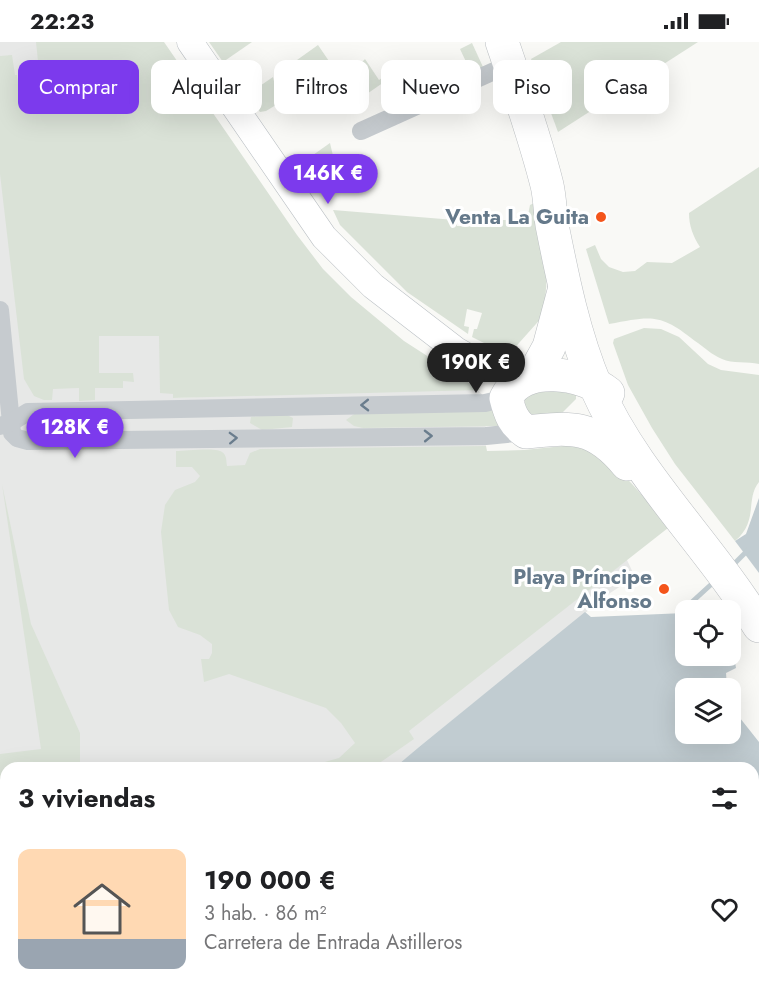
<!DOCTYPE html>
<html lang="es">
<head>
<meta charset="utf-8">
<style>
  :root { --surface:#fff; --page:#f2f2f2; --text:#202124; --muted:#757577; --accent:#7c3aed }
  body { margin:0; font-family:Jost,sans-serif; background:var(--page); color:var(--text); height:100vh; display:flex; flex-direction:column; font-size:22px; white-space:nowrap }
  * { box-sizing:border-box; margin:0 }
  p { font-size:20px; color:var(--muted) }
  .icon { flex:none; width:33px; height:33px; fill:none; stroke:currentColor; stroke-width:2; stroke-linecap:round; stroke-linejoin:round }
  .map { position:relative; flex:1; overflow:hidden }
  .sheet { position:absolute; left:0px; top:720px; width:759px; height:236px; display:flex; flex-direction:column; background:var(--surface); border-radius:18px 18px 0 0; box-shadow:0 6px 24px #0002 }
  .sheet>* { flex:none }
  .guide { position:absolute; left:18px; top:18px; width:723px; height:54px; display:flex; gap:12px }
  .controls { position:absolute; left:675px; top:558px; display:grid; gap:12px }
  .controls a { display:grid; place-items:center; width:66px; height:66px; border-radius:12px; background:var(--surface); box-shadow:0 6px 24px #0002; font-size:30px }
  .price { position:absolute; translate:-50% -51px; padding:0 14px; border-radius:21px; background:var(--accent); color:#fff; font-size:20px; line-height:39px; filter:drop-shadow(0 2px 3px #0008) }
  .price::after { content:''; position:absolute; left:50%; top:36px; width:18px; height:14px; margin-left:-9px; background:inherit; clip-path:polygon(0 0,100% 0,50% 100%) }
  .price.current { background:#222; color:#fff }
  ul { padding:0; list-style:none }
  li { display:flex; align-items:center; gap:18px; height:150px; padding:0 18px }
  li span { display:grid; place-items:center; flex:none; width:168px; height:120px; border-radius:12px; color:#555 }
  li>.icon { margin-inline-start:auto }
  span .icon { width:72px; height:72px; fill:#fffc; stroke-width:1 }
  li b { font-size:26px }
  h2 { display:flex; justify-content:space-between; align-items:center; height:72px; padding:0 18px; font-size:26px }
  .chip { padding:0 21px; border-radius:12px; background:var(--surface); box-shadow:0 6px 24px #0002; font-size:21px; line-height:54px }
  .chip.current { background:var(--accent); color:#fff }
  .status { display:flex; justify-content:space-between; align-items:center; height:42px; padding:0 30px; background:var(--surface); direction:ltr }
  .status svg { height:16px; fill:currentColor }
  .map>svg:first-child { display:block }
</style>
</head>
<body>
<div class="status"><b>22:23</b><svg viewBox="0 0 49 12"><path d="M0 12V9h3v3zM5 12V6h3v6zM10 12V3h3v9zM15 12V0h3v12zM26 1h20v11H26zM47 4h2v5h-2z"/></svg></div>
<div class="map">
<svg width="759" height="955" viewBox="0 0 759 955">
  <rect width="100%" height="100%" fill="#f9f9f6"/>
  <path fill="#e7e8e7" d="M0 0H42L173 287V356L472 343 485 355 486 409 627 518 635 535 610 551 419 705 400 722V726H6V950H441L442 955H0Z"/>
  <g fill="#dae2d7">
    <path d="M36 0H164L297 193 323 227 351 255 404 299 480 348 173 356V352L160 351 159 294H99V331H133L134 340 123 339V346H95V358L79 359V346L53 347 52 358H44L34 354 24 337 0 132V14L12 13 15 33H17L18 40 35 38 34 30 39 29Z"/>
    <path d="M209 0H252L223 20Z"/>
    <path d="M561 0H698L558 90 531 17Z"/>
    <path d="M472 1 483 25 428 50 422 37 431 33 428 25 431 24 438 37 468 24 460 7Z"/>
    <path d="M318 3 333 25 327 29 331 34 324 38 326 41 321 45 325 51 316 57 304 43 288 45 306 33 297 18Z"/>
    <path d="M365 17 379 38 385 34 387 38 361 56 346 34 359 26 358 24Z"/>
    <path d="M273 35 276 48 284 53 274 60 276 63 266 69 260 70 251 59 258 54 254 48Z"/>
    <path d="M330 101 334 118 345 115 347 120 300 132 296 125Z"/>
    <path d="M759 125V322C748 319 732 322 722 317 712 313 704 305 695 299 660 271 652 274 609 282L586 207 595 203 601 217 609 225 623 230 635 229 647 220 672 221 700 205C693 194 689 184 689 171Z"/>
    <path d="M536 160 547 233 544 273 511 310 498 308 472 295 474 287H477L482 271 467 267 464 284 469 285 468 292 407 250 340 183 333 168 455 178 457 184 492 185 493 181H497L498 178H527L530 163Z"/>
    <path d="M644 286 661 287 679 295 708 322 721 328 759 333V440C745 457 759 479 735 499L675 422 652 386 628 343 613 301 614 297Z"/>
    <path d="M554 348 576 353V357L562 371 530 374 525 369V356L536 351Z"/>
    <path d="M495 367 499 384 363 386 354 384 346 378 357 370Z"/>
    <path d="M285 372 293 376 292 385 262 388 250 381 251 375Z"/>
    <path d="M573 403C611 410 645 456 668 486L409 689 414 697 378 722V726H303L339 716 355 701 341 681 326 666 229 632 204 640 201 617H209L212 611V602L200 593 178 585 169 568 161 490 165 463 175 448 195 440 200 434 192 425H176V409C186 409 214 405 222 410 227 413 226 419 227 424L245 423 250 411 260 407 486 404 487 409 524 408Z"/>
    <path d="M2 442 31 582 80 691V721L76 726H6V781L0 783V712L41 707Z"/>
    <path d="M0 811H6V950H419L420 955H0Z"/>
  </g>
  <g fill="#c1ccd1">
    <path d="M759 456V531L735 499 746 492Z"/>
    <path d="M585 570 591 575 685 571 686 614H730L731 596 736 626 726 631 727 646H686V692H730L731 659 736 671 759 700V955H442L441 950H753V726H400L399 722 419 705Z"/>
  </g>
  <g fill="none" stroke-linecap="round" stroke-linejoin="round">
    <g stroke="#c1ccd1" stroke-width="5">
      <path d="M732 524 749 507"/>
      <path d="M681 570 716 538"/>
    </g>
    <g stroke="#bbc0c5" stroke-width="27">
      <path id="secondary" d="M190 0 324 195 373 244 456 308 477 320 530 336"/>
    </g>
    <g stroke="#bbbfc2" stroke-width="34">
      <g id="highway">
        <path d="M502 0C518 47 535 95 547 143 550 156 550 170 552 183 563 238 574 293 596 345 634 432 709 502 759 584"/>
        <path d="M533 334 549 305 564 249"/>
        <path d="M608 351C583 331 523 321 506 356 510 372 513 380 526 390 573 385 595 383 627 422"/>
      </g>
    </g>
    <g stroke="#c6cbcf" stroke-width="18">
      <path d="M361 89 510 22"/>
      <path d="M0 268 12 391 17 396 28 399 486 394 526 390"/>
      <path d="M0 384 10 381 28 370 485 361 506 356"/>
    </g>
    <use href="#secondary" stroke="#fff" stroke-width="26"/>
    <use href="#highway" stroke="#fff" stroke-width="33"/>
  </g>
  <defs><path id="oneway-chevron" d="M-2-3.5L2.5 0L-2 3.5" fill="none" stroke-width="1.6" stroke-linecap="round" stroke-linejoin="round" transform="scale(1.5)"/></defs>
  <g stroke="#6a7d8d">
    <use href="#oneway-chevron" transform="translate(365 363) rotate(179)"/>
    <use href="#oneway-chevron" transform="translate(428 394) rotate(-1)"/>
    <use href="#oneway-chevron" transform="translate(233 396) rotate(-2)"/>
  </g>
  <g fill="#f4551b" stroke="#fff" stroke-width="2">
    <circle cx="601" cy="175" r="6"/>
    <circle cx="664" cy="547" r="6"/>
  </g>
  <g text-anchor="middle" stroke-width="6" stroke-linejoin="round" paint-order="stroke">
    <g font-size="21" font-weight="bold" fill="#65798a" stroke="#fff" text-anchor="end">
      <text x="589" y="182">Venta La Guita</text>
      <text x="652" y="542">Playa Príncipe<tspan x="652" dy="24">Alfonso</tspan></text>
    </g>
  </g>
</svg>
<div class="controls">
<a><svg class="icon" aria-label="locate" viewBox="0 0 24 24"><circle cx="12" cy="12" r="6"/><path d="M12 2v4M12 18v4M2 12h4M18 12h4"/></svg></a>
<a><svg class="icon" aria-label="layers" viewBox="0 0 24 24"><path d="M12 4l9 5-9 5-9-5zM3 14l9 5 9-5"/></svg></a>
</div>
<b class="price" style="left:328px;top:163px">146K €</b>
<b class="price current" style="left:476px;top:352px">190K €</b>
<b class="price" style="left:75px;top:417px">128K €</b>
<div class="guide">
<a class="chip current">Comprar</a>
<a class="chip">Alquilar</a>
<a class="chip">Filtros</a>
<a class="chip">Nuevo</a>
<a class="chip">Piso</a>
<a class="chip">Casa</a>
</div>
<section class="sheet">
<h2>3 viviendas<svg class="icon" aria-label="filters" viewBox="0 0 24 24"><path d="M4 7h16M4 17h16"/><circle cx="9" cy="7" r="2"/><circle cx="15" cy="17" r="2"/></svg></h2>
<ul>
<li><span style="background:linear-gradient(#ffd9b3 75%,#9aa5b1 0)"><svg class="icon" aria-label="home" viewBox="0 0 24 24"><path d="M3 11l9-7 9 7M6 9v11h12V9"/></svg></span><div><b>190 000 €</b><p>3 hab. · 86 m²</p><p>Carretera de Entrada Astilleros</p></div><svg class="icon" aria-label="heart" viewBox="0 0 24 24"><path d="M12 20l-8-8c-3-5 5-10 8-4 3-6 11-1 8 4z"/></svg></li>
</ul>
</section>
</div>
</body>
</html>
